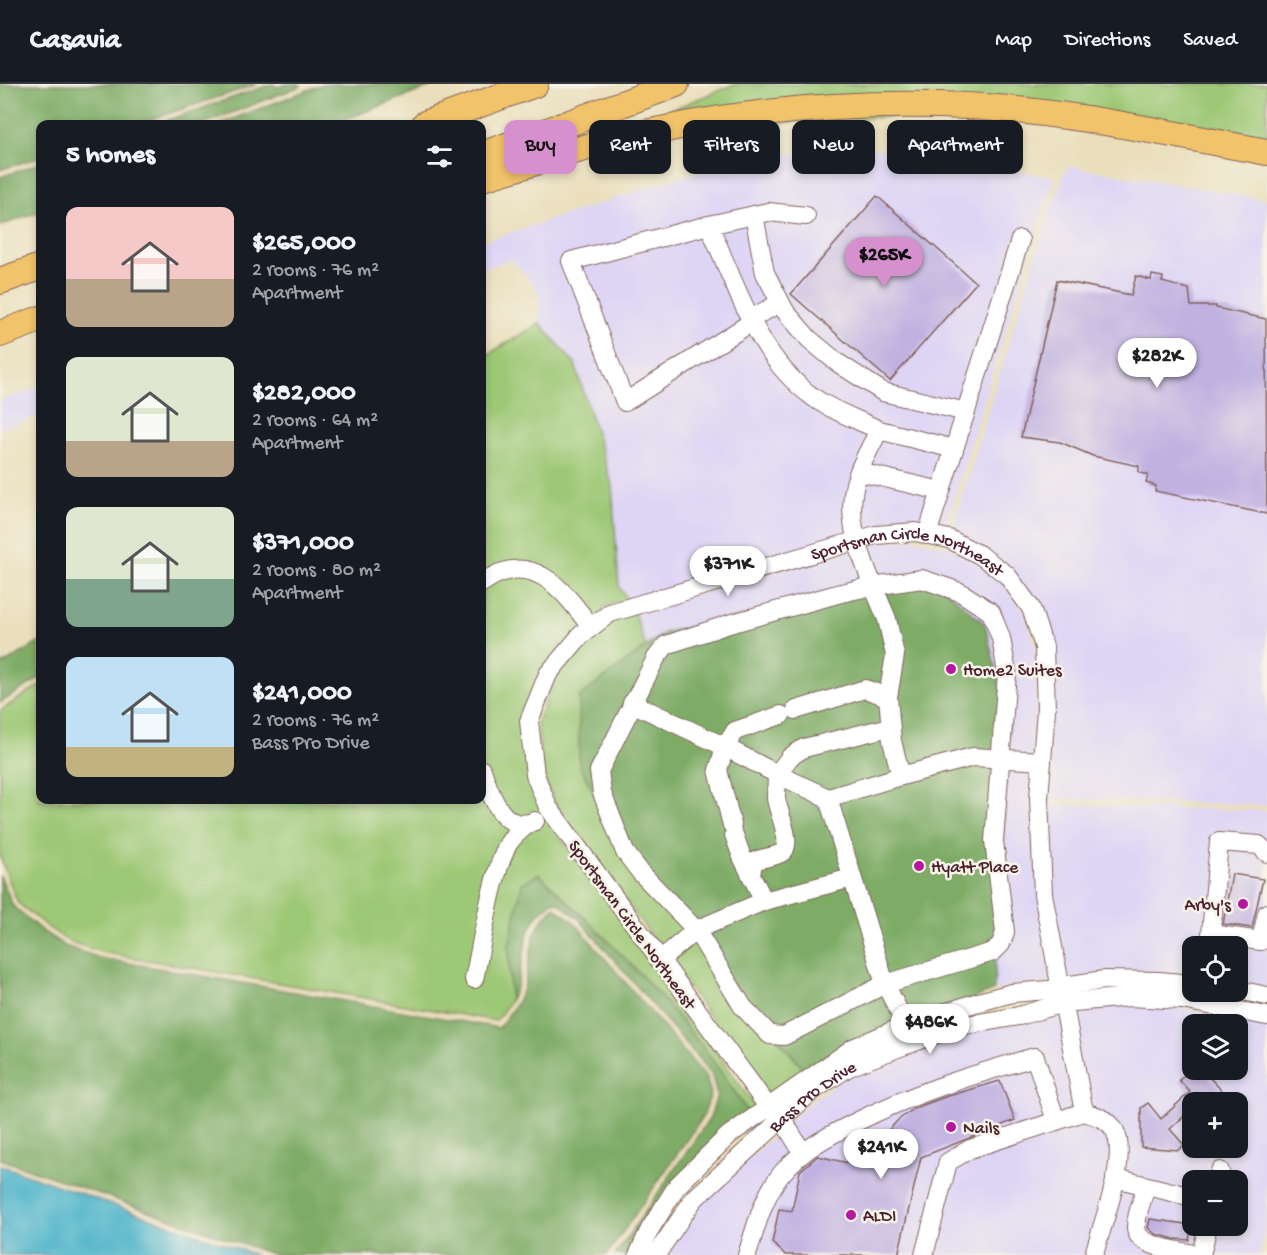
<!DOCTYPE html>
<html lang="en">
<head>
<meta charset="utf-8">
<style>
  :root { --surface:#171b24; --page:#20242c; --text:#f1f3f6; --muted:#9ea1a6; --line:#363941; --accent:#d690ce }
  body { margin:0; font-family:"Gochi Hand",sans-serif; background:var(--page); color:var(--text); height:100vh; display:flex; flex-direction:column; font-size:22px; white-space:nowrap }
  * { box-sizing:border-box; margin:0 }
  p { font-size:20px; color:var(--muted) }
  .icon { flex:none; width:33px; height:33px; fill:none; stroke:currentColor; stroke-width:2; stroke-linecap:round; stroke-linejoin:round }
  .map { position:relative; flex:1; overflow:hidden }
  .details { position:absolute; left:36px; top:36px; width:450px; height:684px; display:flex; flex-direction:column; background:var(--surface); border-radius:12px; box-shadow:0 3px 9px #0003 }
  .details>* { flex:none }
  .hud { position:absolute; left:504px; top:36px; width:570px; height:54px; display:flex; gap:12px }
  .buttons { position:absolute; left:1182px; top:852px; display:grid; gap:12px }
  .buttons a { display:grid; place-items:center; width:66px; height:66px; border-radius:12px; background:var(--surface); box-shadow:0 3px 9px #0003; font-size:30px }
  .price { position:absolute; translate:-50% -51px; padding:0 14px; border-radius:21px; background:#fff; color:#222; font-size:20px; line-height:39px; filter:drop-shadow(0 2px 3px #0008) }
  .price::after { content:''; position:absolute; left:50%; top:36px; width:18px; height:14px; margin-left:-9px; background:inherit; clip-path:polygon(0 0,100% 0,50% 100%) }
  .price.current { background:var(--accent); color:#111 }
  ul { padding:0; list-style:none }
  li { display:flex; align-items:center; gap:18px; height:150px; padding:0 30px }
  li span { display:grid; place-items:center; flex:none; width:168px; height:120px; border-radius:12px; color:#555 }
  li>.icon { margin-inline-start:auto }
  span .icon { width:72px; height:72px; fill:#fffc; stroke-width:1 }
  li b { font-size:26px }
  h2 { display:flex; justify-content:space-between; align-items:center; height:72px; padding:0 30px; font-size:26px }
  .tag { padding:0 21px; border-radius:12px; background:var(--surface); box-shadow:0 3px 9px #0003; font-size:21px; line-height:54px }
  .tag.current { background:var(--accent); color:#111 }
  header { display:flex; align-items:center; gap:36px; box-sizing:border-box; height:84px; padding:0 30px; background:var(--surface); border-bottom:2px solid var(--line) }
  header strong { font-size:28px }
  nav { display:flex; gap:33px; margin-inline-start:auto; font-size:21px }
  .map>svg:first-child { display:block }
</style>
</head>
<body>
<header>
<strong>Casavia</strong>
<nav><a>Map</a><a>Directions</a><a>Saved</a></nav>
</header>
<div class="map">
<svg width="1267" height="1171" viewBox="0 0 1267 1171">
  <rect width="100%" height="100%" fill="#f7f3e8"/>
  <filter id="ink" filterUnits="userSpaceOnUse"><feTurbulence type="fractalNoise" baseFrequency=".0167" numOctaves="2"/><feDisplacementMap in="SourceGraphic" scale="12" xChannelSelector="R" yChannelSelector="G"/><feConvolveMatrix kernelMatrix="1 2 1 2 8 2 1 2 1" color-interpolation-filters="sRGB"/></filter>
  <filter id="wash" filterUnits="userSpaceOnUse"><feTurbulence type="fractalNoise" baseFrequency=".008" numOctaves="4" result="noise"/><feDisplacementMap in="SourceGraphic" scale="24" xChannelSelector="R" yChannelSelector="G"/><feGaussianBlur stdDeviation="1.35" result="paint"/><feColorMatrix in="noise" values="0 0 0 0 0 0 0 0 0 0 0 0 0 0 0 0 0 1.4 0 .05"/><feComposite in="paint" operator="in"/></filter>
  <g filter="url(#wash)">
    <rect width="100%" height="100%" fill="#eadfbb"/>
    <g fill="#ded5f5" fill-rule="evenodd">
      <path d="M872 64 1013 86 1055 94 1043 126 944 447 914 441 628 516 619 503 612 401 575 280 540 239 538 206 512 176 482 185V158L740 74Z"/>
      <path d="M1068 82 1267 116V721L1039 714 1044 563 1007 491 949 455 1049 128Z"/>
      <path d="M40 303V331L0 345V317Z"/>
      <path d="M915 455 946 462 976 476 1001 495 1024 527 1036 564 1051 898 994 906 1009 640 985 539 933 495 666 548 646 563 634 529 878 458Z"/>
      <path d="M1048 720 1267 727V905L1238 899V862H1192V893L1066 894 1050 810Z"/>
      <path d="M1130 920 1181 923 1267 939V1139L1260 1171H666L700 1120 816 1013 853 990 958 950 1065 926ZM1192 940H1238V986H1192ZM1192 1018H1238V1064H1192ZM1192 1096H1238V1142H1192Z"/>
    </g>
    <g fill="#9dc875" stroke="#747450" stroke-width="1.5">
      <path d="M735 0H1267V53L1204 41 1164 44 1036 24 613 49Z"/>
      <path d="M540 239 575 280 612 401 619 503 628 516 605 523 521 634 541 727 756 1023 748 1029C693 938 615 862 539 790L509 861 510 917 496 937 101 868 68 857 46 842 18 819 8 794 0 772V627L40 601V716H482V274Z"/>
      <path d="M634 529 646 563 579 613 640 788 805 987 769 1014 555 720 543 690 537 638 555 593 586 556 614 535Z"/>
    </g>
    <g fill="#7eac66" stroke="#646648" stroke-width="1.5">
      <path d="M0 0H258L137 40H40V73L0 86Z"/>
      <path d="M272 0 278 3 287 0H300L301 2 203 40H156Z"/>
      <path d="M323 0H438L333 40H220Z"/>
      <path d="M40 79V127L0 142V93Z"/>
      <path d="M933 495 985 540 1009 640 994 906 805 987 640 788 579 682V613L666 548Z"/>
      <path d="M40 558V594L0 619V582Z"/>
      <path d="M539 790C615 862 693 938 748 1029L643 1142 628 1171H615L710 1034 717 1011 711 989 580 836 558 818H552L537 832 528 849 517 902 510 917 509 861 522 799Z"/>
      <path d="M0 791 13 822 42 847 65 862 100 874 499 944 514 923 524 904 534 852 542 836 555 823 575 839 706 993 711 1009 704 1031 607 1171H274L0 1075Z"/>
    </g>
    <path fill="#4ab2c9" stroke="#4a687a" stroke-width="1.5" d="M0 1081 256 1171H0Z"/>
    <g id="blocks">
      <g fill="#c0b1e1">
        <path d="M877 112 976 199 890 297 791 210Z"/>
        <path d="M1152 191 1163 193 1162 198 1189 205 1191 222H1216V224L1266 235 1267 430 1155 407 1156 402 1146 399 1148 391 1139 388V382L1093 372 1060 358 1021 353 1057 196 1131 211 1136 192 1151 196Z"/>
        <path d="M1232 790 1263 795 1252 844 1223 840Z"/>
        <path d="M1191 986H1202L1233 1018H1192V1025L1170 1045 1184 1061 1178 1066 1141 1063V1024L1148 1019 1161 1035 1190 1008 1179 996Z"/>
        <path d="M1000 997 1015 1036 921 1073 898 1171H786L772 1159 779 1125 792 1127 800 1087 814 1075 818 1072 869 1084 874 1062 898 1036 915 1024 945 1013Z"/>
        <path d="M1150 1135 1192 1141 1189 1156 1174 1155 1156 1150 1148 1144Z"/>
      </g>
    </g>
  </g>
  <g filter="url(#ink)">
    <use href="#blocks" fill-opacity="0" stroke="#82625d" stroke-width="1.5"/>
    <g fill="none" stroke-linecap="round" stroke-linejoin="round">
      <g stroke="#82625d" stroke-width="20">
        <g id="minor">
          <path d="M754 131 765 189 785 227 809 255 838 279 883 308 966 328"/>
          <path d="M709 141 571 177 625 318 752 238"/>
          <path d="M750 235 780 219"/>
          <path d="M879 346 954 365"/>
          <path d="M859 388 941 407"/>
          <path d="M927 451 1020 156"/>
          <path d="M482 499C532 463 563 506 591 543"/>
          <path d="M632 619 719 660 777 690 790 673 804 664 890 643"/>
          <path d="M796 626 865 605 888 613"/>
          <path d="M482 686C490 709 502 751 535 737"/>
          <path d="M901 692 973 673 1042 677"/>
          <path d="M828 714 885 900 906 941"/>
          <path d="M732 741 718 686 725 663 735 647 781 631"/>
          <path d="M734 751 742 773 751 791"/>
          <path d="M1267 769 1259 761 1219 758 1211 850 1261 857 1267 829"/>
          <path d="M764 817 852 794"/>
          <path d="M659 877 696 846 764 817 751 791 753 778C762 773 772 774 781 769 795 762 777 726 776 714 776 706 777 698 777 690L828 714 901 692 892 657 888 613 895 571 887 535 873 502 922 495 960 508 991 528 1001 554 1007 589 994 757 1005 848 1001 860 993 868 885 900 784 952 770 951 743 923 696 846 641 789 625 768 602 709 599 687 656 574 666 561 729 540 841 509 873 502C859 465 844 433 857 393 862 377 872 361 879 346 859 336 830 326 813 313 757 273 736 201 709 141L768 128 806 132"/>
          <path d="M474 895C483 856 490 799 506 764 510 754 520 747 528 740"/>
          <path d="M1238 906 1267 912"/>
          <path id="s1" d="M803 1069 782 1035 769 1024 548 723 535 691 529 637 548 590 581 551 610 529 876 451 915 448 949 455 980 471 1007 491 1031 524 1044 563 1046 626 1039 714 1043 810 1084 1028C1096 1032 1108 1034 1115 1047 1129 1075 1101 1141 1094 1171"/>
          <path d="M1115 1094 1192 1113"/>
          <path d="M1218 1096 1220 1087"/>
          <path d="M1146 1102C1143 1115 1136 1130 1136 1143 1135 1164 1183 1167 1199 1171"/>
          <path d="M638 1171 650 1145 677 1102 729 1051 853 964 906 941 975 919 1012 909 1060 905 1070 901 1104 896 1159 897 1192 900"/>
          <path id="s2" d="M656 1171 694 1115 811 1008 849 983 895 965 955 943 1019 932 1063 919 1085 917 1130 913 1182 916 1267 932"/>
          <path d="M747 1171C756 1143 763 1111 783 1088 803 1065 828 1052 854 1039 914 1009 971 991 1035 973L1056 1037"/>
          <path d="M924 1171 948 1078 970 1065 1084 1028"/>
          <path d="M1201 1171 1208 1142"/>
        </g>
      </g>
      <g stroke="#82625d" stroke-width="28">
        <g id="highway">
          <path d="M425 40 535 0"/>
          <path d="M482 71 676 0"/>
          <path d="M482 94C524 82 565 68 608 58 725 28 847 17 967 22 1068 27 1168 50 1267 68"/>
          <path d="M0 197 40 183"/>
          <path d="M0 250 40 235"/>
        </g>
      </g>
      <use href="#minor" stroke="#fff" stroke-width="18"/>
      <use href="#highway" stroke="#f1c36a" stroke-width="26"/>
    </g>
  </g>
  <g fill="#b5179e" stroke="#f7f3e8" stroke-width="2">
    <circle cx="951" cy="585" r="6"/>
    <circle cx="919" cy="782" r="6"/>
    <circle cx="1243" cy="820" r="6"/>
    <circle cx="951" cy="1043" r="6"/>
    <circle cx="851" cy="1131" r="6"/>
  </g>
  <g text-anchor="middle" stroke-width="5" stroke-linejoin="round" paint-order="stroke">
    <g font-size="18" fill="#4a1f2b" stroke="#f7f3e8">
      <text dy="6" stroke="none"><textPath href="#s1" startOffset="969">Sportsman Circle Northeast</textPath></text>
      <text transform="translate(633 840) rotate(54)" y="6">Sportsman Circle Northeast</text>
      <text dy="6" stroke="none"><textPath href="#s2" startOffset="225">Bass Pro Drive</textPath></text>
    </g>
    <g font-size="18" fill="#4a1f2b" stroke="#f7f3e8" text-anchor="start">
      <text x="963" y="591">Home2 Suites</text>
      <text x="931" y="788">Hyatt Place</text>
      <text x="1231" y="826" text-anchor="end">Arby's</text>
      <text x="963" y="1049">Nails</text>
      <text x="863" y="1137">ALDI</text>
    </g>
  </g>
</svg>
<div class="buttons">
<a><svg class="icon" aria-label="locate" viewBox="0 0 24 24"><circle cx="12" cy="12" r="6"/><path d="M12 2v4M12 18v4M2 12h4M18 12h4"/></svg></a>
<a><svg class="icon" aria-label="layers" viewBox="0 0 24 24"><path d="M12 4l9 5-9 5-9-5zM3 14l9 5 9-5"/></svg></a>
<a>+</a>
<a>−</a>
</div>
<b class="price current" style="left:884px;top:204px">$265K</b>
<b class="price" style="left:1157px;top:305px">$282K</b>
<b class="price" style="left:728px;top:513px">$371K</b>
<b class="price" style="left:930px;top:971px">$486K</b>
<b class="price" style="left:881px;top:1096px">$241K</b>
<div class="hud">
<a class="tag current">Buy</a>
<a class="tag">Rent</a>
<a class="tag">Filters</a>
<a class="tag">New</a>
<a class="tag">Apartment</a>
</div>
<section class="details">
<h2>5 homes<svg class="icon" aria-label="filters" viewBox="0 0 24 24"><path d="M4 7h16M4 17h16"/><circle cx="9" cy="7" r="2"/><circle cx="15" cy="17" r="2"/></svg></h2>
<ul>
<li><span style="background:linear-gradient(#f6c9c9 60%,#b9a48a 0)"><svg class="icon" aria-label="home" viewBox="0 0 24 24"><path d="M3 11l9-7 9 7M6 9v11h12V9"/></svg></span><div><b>$265,000</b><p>2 rooms · 76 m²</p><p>Apartment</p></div></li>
<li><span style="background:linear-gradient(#dfe7d0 70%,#b9a48a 0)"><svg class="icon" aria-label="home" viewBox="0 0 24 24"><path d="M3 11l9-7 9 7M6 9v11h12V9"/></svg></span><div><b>$282,000</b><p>2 rooms · 64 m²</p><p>Apartment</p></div></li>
<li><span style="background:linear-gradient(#dfe7d0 60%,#7fa58c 0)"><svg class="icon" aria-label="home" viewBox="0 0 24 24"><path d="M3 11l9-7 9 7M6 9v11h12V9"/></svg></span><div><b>$371,000</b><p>2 rooms · 80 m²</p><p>Apartment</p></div></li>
<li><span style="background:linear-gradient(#bfe0f5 75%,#c2b280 0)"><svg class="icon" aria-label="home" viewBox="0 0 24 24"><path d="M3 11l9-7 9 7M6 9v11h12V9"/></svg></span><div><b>$241,000</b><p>2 rooms · 76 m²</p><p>Bass Pro Drive</p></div></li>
</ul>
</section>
</div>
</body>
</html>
